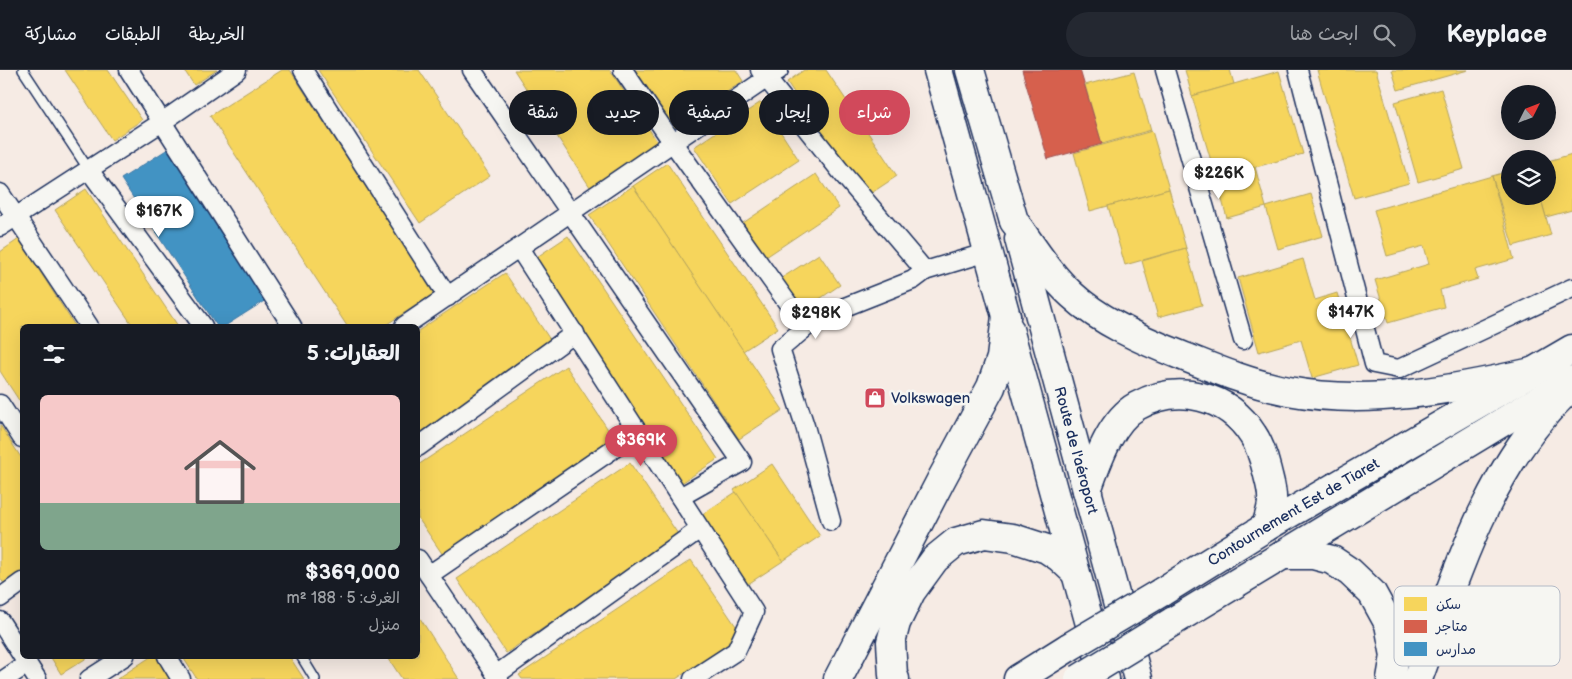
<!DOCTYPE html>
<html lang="ar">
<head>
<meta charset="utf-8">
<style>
  :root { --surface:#171b24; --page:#242831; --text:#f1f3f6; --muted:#9ea1a6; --line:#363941; --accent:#d1495b }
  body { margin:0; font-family:"Balsamiq Sans","Playpen Sans Arabic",sans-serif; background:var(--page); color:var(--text); direction:rtl; height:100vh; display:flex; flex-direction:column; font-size:19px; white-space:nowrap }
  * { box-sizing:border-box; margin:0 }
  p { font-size:16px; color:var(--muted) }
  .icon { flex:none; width:28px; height:28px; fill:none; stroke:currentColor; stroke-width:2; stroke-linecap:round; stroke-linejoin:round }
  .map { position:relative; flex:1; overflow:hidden; direction:ltr }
  .details { position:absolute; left:20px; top:254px; width:400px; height:335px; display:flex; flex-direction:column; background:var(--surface); border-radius:8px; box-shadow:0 5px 20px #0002; direction:rtl }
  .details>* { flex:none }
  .hud { position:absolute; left:435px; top:20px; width:475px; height:45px; direction:rtl; display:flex; gap:10px }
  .needle { width:32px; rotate:48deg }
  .buttons { position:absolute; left:1501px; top:15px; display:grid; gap:10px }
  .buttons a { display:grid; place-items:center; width:55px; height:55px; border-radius:50%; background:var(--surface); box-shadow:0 5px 20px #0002; font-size:25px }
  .price { position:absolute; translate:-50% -42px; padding:0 11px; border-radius:18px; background:#fff; color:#222; font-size:16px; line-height:32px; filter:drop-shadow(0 1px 2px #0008) }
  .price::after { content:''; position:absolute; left:50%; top:30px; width:15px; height:11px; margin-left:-8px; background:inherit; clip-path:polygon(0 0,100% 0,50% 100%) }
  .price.selected { background:var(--accent); color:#fff }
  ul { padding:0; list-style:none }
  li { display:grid; align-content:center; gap:10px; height:265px; padding:0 20px }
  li+li { border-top:1px solid var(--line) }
  li span { display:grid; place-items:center; height:155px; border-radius:8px; color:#555 }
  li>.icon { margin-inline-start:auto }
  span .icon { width:90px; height:90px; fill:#fffc; stroke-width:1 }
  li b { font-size:21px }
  h2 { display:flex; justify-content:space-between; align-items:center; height:60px; padding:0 20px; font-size:21px }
  .chip { padding:0 18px; border-radius:22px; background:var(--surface); box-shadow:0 5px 20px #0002; font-size:18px; line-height:45px }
  .chip.selected { background:var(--accent); color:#fff }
  header { display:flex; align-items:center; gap:30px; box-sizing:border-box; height:70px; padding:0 25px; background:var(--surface); border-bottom:1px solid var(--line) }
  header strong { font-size:24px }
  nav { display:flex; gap:28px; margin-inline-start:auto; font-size:18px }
  .search { width:350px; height:45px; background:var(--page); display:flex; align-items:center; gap:12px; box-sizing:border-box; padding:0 18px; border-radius:28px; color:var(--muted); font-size:19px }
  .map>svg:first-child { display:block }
</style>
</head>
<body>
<header>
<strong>Keyplace</strong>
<div class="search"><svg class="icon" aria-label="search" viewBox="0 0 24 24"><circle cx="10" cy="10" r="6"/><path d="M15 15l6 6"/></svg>ابحث هنا</div>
<nav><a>الخريطة</a><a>الطبقات</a><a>مشاركة</a></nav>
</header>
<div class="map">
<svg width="1572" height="609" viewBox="0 0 1572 609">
  <rect width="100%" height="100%" fill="#f6ebe4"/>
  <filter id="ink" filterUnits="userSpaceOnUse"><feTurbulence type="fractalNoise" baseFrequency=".02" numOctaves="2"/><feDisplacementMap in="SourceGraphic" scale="10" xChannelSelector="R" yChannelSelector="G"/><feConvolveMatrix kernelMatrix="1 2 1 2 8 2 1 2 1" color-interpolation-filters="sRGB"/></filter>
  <g filter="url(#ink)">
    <g fill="#f6d55c" stroke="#b4a35d">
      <path d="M65 0H108L142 50 112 70Z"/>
      <path d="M184 0H217L194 15Z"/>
      <path d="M282 0H290L435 223 384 256H347L210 46Z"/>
      <path d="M318 0H419L490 106 420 153Z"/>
      <path d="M514 0H610L660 76 592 120Z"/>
      <path d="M635 0H736L743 11 674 58Z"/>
      <path d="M804 0H826L897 106 864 128 787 12Z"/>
      <path d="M1185 0H1230L1234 14 1192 26Z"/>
      <path d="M1317 0H1376L1409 113 1354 128Z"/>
      <path d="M1392 0H1468L1398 20Z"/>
      <path d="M1279 1 1303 84 1216 108 1192 26Z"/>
      <path d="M1134 2 1151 60 1102 74 1085 15Z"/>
      <path d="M1441 19 1464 99 1418 112 1395 32Z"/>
      <path d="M761 32 799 90 732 134 694 77Z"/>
      <path d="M1152 61 1169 119 1090 141 1074 83Z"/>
      <path d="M1572 84V140L1546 147 1540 126H1548V91Z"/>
      <path d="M667 93 778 258 743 281 633 116Z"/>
      <path d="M1255 97 1266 137 1227 148 1216 108Z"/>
      <path d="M1510 101V126H1540L1551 165 1513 176 1492 106Z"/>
      <path d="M816 104 839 138 766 187 743 153Z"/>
      <path d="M1492 106 1514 189 1475 200 1478 209 1440 220 1444 237 1388 253 1375 210 1429 194 1424 176 1387 186 1374 140Z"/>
      <path d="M633 116 783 340 739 369 589 145Z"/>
      <path d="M86 119 178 256H133L55 140Z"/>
      <path d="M1169 119 1186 178 1125 195 1108 136Z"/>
      <path d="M1311 124 1323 166 1278 179 1266 137Z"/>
      <path d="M568 166 718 389 680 414 531 191Z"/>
      <path d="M19 169 75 256H22V335L0 301V182Z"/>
      <path d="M1186 178 1202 235 1158 247 1142 191Z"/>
      <path d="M819 184 840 215 799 243 777 211Z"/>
      <path d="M1303 189 1315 230 1337 223 1358 295 1312 308 1301 270 1259 282 1238 208Z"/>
      <path d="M505 203 553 274 418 364V261Z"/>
      <path d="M566 296 617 373 445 488 418 448V395Z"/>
      <path d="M0 355 22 389V504L5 515 0 508Z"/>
      <path d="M630 393 680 467 506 583 457 509Z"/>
      <path d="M772 394 820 466 783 491 734 420Z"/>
      <path d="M736 422 783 491 748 514 701 445Z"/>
      <path d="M691 490 742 565 676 609H522L519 605Z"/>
      <path d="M418 545 459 609H402L387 586H418Z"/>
      <path d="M50 586H90L61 604Z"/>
      <path d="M152 586H156L171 609H117Z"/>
      <path d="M182 586H289L304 609H197Z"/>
    </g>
    <path fill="#d6604d" stroke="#9e5152" d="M1022 0H1080L1102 74 1048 89Z"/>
    <path fill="#4393c3" stroke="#3775a5" d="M171 77 269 228 225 256H217L121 109Z"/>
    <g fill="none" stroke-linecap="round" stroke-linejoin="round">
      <g stroke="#1b2f5e" stroke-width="12">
        <g id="service">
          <path d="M23 0 89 100"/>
          <path d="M301 586 315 609"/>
        </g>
      </g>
      <g stroke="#1b2f5e" stroke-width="21">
        <g id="minor">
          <path d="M129 0 292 256"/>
          <path d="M303 0 448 227"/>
          <path d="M472 0 742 392 680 427"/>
          <path d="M623 0 673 73 792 239 804 259"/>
          <path d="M760 0 842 103 925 201"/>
          <path d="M1165 0 1243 270"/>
          <path d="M1298 0 1374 294 1399 299 1572 218"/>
          <path d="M89 100 203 256"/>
          <path d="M0 123 89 256"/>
          <path d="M0 157 162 52 237 0"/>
          <path d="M519 178 754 542 736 581 693 609"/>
          <path d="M404 256 779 0"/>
          <path d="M0 334 22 368"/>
          <path d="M418 377 575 263"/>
          <path d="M831 451 805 356 780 279 817 248 913 210 925 201 988 182"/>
          <path d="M418 489 499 609"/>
          <path d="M429 505 638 362"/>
          <path d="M0 528 22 512"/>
          <path d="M0 551 37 609"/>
          <path d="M167 586 181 609"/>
          <path d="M496 605 700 459"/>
          <path d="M5 609 27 594"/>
          <path d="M89 609 125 586"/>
        </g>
      </g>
      <g stroke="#1b2f5e" stroke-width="31">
        <g id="primary">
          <path d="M938 0 1006 246"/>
          <path d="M970 0 1014 151"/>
        </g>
      </g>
      <g stroke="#1b2f5e" stroke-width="31">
        <g id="trunk">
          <path d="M1014 151C1032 176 1049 204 1072 225 1101 252 1144 271 1180 285 1215 299 1251 314 1288 321 1369 336 1452 320 1532 302"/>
          <path id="s1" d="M1019 169 1138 609"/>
          <path d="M1009 259 1105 609"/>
          <path d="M1087 420C1097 393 1110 351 1137 336 1178 313 1228 325 1253 365 1260 375 1264 389 1267 401 1269 410 1273 421 1272 431 1272 440 1268 448 1266 457"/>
          <path d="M1283 485H1313L1332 490 1350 502 1372 523 1389 554 1395 586 1391 609"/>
          <path id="s2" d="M1160 523 1266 457 1572 279"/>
          <path d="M1172 552 1572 310"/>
          <path d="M838 609 941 410 991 317 1001 288 1006 246"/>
          <path d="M895 609 893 605 891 572 896 553 911 522 935 489 956 472 984 464 1013 468 1047 479 1059 487 1075 502"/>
          <path d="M1018 609 1069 577"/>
          <path d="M1418 609C1455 510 1486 400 1564 324"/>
        </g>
      </g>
      <use href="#service" stroke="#f6f6f2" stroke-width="9"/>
      <use href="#minor" stroke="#f6f6f2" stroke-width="18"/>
      <use href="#primary" stroke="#f6f6f2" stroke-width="28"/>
      <use href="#trunk" stroke="#f6f6f2" stroke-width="28"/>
      <g stroke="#1b2f5e" stroke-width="31" stroke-linecap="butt">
        <g id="trunk-bridge">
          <path d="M1069 577 1160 523"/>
          <path d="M1079 609 1172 552"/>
        </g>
      </g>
      <use href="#trunk-bridge" stroke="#f6f6f2" stroke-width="28"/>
    </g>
  </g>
  <defs>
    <g id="shop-square" transform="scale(1.125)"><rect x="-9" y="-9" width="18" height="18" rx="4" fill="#d1495b" stroke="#f6f6f2"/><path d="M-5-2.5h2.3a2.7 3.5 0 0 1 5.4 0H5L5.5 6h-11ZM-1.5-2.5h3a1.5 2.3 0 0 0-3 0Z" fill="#fff"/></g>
  </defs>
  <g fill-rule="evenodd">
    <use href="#shop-square" x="875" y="328"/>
  </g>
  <g text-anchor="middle" stroke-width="5" stroke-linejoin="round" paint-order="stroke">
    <g font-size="15" fill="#1b2f5e" stroke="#f6f6f2" text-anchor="start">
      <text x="891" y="333">Volkswagen</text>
    </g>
    <g font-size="15" fill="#1b2f5e" stroke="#f6f6f2">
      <text dy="5" stroke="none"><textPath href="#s1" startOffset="219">Route de l'aéroport</textPath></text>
      <text dy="5" stroke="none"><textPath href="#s2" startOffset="156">Contournement Est de Tiaret</textPath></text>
    </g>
  </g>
  <rect x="1394" y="516" width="166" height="80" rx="8" fill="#f6f6f2" stroke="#b4bac6" stroke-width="1"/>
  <rect x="1404" y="527" width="23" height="14" fill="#f6d55c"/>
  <rect x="1404" y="550" width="23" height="13" fill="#d6604d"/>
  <rect x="1404" y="572" width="23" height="14" fill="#4393c3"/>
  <g font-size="14" fill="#1b2f5e">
    <text x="1436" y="539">سكن</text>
    <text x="1436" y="561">متاجر</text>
    <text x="1436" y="584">مدارس</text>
  </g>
</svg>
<div class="buttons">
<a><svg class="needle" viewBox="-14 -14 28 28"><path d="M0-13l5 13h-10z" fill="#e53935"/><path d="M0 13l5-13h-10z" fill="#9ea1a6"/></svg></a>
<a><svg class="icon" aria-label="layers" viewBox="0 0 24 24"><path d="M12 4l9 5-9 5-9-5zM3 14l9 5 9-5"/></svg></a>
</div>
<b class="price" style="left:1219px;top:130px">$226K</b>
<b class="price" style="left:159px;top:168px">$167K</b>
<b class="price" style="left:1351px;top:269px">$147K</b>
<b class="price" style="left:816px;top:270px">$298K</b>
<b class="price selected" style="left:641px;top:397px">$369K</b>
<div class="hud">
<a class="chip selected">شراء</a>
<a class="chip">إيجار</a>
<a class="chip">تصفية</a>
<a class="chip">جديد</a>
<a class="chip">شقة</a>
</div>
<section class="details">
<h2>العقارات: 5<svg class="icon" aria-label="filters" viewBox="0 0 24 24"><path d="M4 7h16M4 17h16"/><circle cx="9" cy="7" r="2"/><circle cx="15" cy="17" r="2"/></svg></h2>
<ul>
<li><span style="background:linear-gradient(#f6c9c9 70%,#7fa58c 0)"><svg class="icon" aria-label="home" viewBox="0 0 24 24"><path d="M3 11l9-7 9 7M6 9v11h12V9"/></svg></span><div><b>$369,000</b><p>الغرف: 5 · 188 m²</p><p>منزل</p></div></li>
</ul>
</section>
</div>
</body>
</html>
